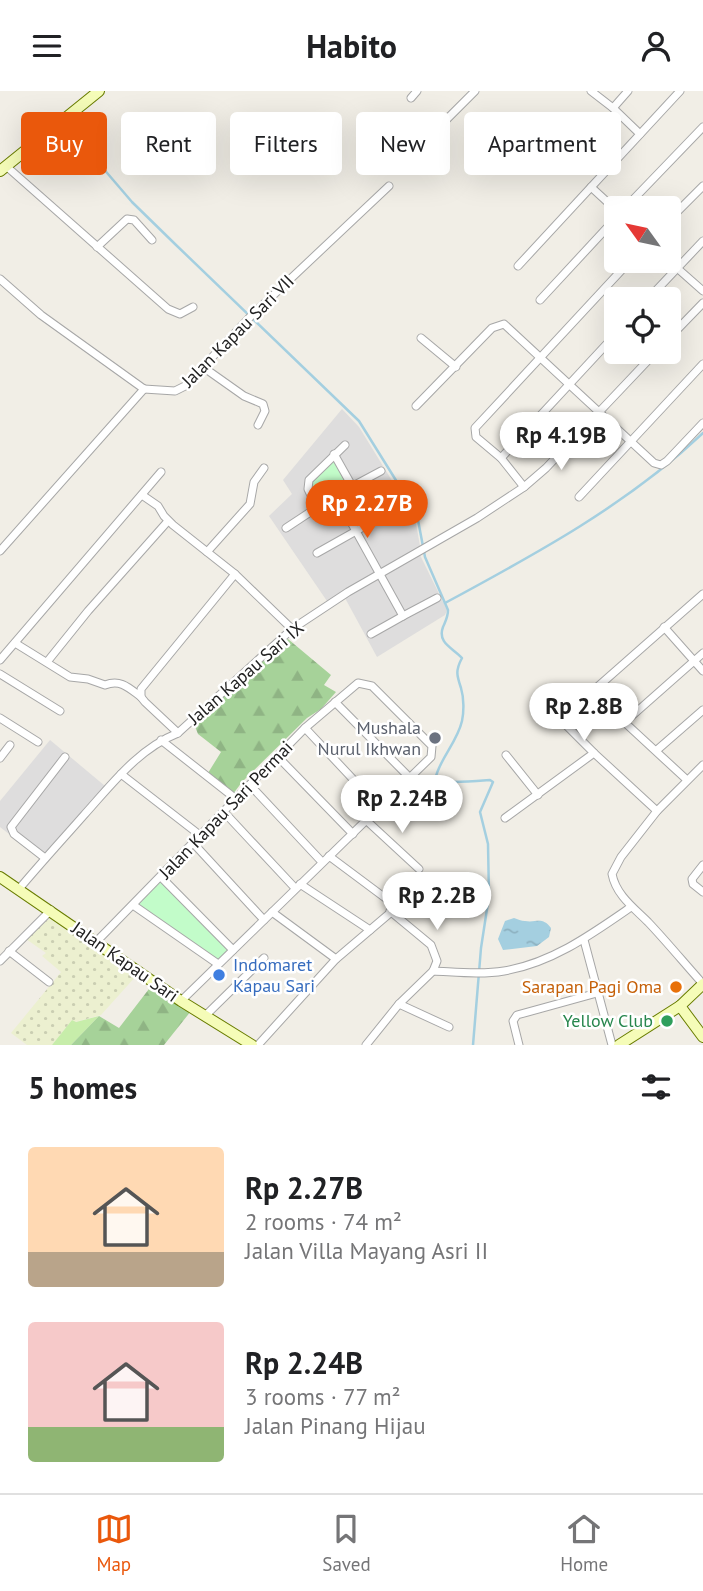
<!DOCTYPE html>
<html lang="en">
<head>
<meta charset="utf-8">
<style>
  :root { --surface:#fff; --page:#f2f2f2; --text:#202124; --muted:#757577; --line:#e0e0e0; --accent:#ea580c }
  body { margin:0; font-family:"PT Sans",sans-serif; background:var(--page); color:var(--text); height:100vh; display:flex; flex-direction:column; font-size:26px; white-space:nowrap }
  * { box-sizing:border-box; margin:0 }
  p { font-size:23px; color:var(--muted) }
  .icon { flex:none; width:38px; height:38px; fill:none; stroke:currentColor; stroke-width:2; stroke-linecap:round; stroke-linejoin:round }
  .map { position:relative; height:954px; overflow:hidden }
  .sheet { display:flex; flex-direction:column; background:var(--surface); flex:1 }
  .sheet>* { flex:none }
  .banner { position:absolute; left:21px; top:21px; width:662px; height:63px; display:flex; gap:14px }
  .needle { width:46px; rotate:303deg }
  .buttons { position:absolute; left:604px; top:105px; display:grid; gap:14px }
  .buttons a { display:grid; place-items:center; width:77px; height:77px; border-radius:7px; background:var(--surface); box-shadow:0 7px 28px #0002; font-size:35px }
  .price { position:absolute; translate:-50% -60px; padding:0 16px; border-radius:24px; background:#fff; color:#222; font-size:23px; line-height:46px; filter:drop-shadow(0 2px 4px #0008) }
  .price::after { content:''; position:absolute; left:50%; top:42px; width:21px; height:16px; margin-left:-10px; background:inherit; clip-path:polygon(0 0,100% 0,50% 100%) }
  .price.selected { background:var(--accent); color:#fff }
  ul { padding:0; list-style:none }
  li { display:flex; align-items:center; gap:21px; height:175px; padding:0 28px }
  li span { display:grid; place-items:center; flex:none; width:196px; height:140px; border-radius:7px; color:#555 }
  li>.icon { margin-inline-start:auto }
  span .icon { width:84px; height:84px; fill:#fffc; stroke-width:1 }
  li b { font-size:30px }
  h2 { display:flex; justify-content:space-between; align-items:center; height:84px; padding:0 28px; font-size:30px }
  .chip { padding:0 24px; border-radius:7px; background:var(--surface); box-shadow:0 7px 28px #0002; font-size:24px; line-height:63px }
  .chip.selected { background:var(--accent); color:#fff }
  header { display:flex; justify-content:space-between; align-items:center; height:91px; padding:0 28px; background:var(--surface); font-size:32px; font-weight:800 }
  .tabs { display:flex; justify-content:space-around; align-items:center; height:98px; border-top:2px solid var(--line); background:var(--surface); font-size:19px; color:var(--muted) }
  .tabs a { display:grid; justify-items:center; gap:4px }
  .tabs .selected { color:var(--accent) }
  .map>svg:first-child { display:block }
</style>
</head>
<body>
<header><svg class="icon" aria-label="menu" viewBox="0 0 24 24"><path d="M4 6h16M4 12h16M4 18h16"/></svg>Habito<svg class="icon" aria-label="person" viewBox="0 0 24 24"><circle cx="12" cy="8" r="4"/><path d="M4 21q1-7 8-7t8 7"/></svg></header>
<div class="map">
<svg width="703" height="954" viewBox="0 0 703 954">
  <defs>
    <pattern id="farmland-dots" width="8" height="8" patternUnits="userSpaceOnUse" patternTransform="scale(1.75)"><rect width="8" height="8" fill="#ecf0d0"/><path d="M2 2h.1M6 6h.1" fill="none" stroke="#caceb2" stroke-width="1.8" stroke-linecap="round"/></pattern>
    <pattern id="forest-firs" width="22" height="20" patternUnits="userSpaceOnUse" patternTransform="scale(1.75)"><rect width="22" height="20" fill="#a6d299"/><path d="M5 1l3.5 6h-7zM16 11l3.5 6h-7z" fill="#8fb484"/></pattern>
    <pattern id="water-ripples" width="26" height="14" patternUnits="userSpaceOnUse" patternTransform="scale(1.75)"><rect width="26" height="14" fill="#a4cfe0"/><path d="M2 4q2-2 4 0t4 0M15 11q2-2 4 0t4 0" fill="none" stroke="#8db1c0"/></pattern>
  </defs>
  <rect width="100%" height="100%" fill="#f1eee6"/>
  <g fill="#dedddd">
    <path d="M342 318 359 336 415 427 420 455 329 513 269 425 292 403 283 389Z"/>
    <path d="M420 464 447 519 445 524 377 566 345 507Z"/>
    <path d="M50 649 105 695 40 767 0 736V710Z"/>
  </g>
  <path fill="url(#farmland-dots)" d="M51 826 137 884 101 924 75 931 72 929 52 954H27L11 942 61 881 42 865 46 862 26 848Z"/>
  <path fill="#c7edaa" d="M99 925 71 954H52L72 929 76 931Z"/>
  <g fill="url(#forest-firs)">
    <path d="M288 548 331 584 324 594 336 601 321 618 307 627 242 691 233 703 208 682 221 661 198 643 194 633 280 553Z"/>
    <path d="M152 894 191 920 164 954H71L99 925 119 937Z"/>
  </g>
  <g fill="#c2fcc9">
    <path d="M334 368 349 393 318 415 309 394 310 389Z"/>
    <path d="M161 786 233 859 218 873 133 814Z"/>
  </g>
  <path fill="url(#water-ripples)" d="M514 827C518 828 521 830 525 830 537 832 542 825 551 837L549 846 537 855 503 859 498 848 505 830Z"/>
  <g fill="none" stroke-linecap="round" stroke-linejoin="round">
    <g stroke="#a4cfe0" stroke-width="2.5">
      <path d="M41 54 66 34 132 111 175 153 359 330 407 407 418 429 425 466 448 519C448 526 446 529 443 536 437 552 453 557 462 567 455 580 457 585 461 597 464 607 464 621 462 630 457 652 439 668 435 689 445 693 477 690 490 689L493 691 480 721 488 753 489 805 481 857 473 954"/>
      <path d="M445 512C536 463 628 413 703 342"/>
    </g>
    <g stroke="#a7a7a7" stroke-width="9">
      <g id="street">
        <path d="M591 0 613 17 640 43"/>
        <path d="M411 7 417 0"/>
        <path d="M613 17 628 0"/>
        <path d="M435 40 475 0"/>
        <path d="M6 75 168 218 180 223 193 216"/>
        <path d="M591 96 616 119"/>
        <path d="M625 117 703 36"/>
        <path d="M668 130 703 95"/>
        <path d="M97 156 127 128 134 129 152 149"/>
        <path d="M668 169 703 200"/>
        <path d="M518 175 680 0"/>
        <path d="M0 188 41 224 144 298"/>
        <path d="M648 208 703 150"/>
        <path d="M540 209 616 127"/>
        <path d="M421 247 456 276"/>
        <path d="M668 248 703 212"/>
        <path d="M203 276 244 305 263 313 265 320 258 334"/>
        <path d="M144 298 175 300 185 295 250 226 389 95"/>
        <path d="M416 315 492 237 504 233 654 372 661 374 667 370 703 332"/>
        <path d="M334 363 352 395"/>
        <path d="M501 367 616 243"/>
        <path d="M524 396 501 367 476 346 475 337 630 170"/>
        <path d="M142 404 158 415 164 425 173 434 235 483 292 538"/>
        <path d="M336 404 403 525 371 543"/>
        <path d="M579 406 703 273"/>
        <path d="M317 417 308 398 309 389 345 354"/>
        <path d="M286 437 336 404 381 380"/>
        <path d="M0 460 144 298"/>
        <path d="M207 461 250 413 254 391 264 377"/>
        <path d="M317 462 404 413"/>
        <path d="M403 525 437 507"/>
        <path d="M664 536 703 580"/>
        <path d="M15 552 70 586 88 588 105 594C121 588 129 597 141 606"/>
        <path d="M0 569 161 381"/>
        <path d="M47 571 88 520 168 430"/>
        <path d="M0 583 60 620"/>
        <path d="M335 611 410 687"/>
        <path d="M547 615 594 662"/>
        <path d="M0 627 38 651"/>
        <path d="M625 631 703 562"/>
        <path d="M305 637 380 717"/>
        <path d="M178 642 145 611 141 606V598L235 483"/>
        <path d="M161 649 236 708"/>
        <path d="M657 659 703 619"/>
        <path d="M506 664 538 704"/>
        <path d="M278 666 353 743"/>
        <path d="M0 667 10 654"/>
        <path d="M121 683 201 745"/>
        <path d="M687 689 595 604 594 599 703 503"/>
        <path d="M250 694 322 771"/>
        <path d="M224 721 295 797"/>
        <path d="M505 727 594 662 657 720"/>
        <path d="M367 730 419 778"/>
        <path d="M194 753 264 829"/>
        <path d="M329 765 396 815"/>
        <path d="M45 767 14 743 11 736 65 666"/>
        <path d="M703 774 692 788 693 793 703 801"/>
        <path d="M161 786 233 859"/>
        <path d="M300 793 370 839"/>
        <path d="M19 798C40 773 62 749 84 724 112 693 138 658 178 642L292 538 348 501 477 427 524 396 546 377 656 261"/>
        <path d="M133 814 218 873"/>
        <path d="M272 821 336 868"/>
        <path d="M584 849 612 954"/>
        <path d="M97 850 305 637 358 592 372 595 432 655 431 666 181 910"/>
        <path d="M9 860 49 891"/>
        <path d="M0 870 51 819"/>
        <path d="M433 880C456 881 481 884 504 880 552 872 592 843 631 816"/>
        <path d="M703 893C685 873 667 851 648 831 634 817 616 804 612 783L621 766 657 720 703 674"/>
        <path d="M399 913 449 936"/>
        <path d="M205 925 264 867"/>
        <path d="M258 954 336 868 430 788"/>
        <path d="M366 954 399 913 433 880 437 870 431 854 390 820"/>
        <path d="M519 954 513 930 517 924 597 902"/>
      </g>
    </g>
    <g stroke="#697d00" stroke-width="12">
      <g id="secondary">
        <path d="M0 80 99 0"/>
        <path d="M0 786 181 910 252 954"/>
        <path d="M680 915 703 946"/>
        <path d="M619 954 680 915 703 893"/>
      </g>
    </g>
    <use href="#street" stroke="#fff" stroke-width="7"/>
    <use href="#secondary" stroke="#f5fcb8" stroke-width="10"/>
  </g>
  <circle fill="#6b7280" stroke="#fff" stroke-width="2.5" cx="435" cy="647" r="7"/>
  <circle fill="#3f7fe0" stroke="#fff" stroke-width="2.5" cx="219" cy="884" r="7"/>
  <circle fill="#e8710a" stroke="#fff" stroke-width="2.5" cx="676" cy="896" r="7"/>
  <circle fill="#2e9e5b" stroke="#fff" stroke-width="2.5" cx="667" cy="930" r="7"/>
  <g text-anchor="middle" stroke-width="5" stroke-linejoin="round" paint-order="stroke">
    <g font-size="18" fill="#202020" stroke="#fff">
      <text transform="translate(238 240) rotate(-45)" y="6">Jalan Kapau Sari VII</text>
      <text transform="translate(246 582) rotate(-41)" y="6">Jalan Kapau Sari IX</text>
      <text transform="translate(226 719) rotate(-46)" y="6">Jalan Kapau Sari Permai</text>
      <text transform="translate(125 871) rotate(35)" y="6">Jalan Kapau Sari</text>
    </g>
    <g font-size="18" fill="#5b616d" stroke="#fff" text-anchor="end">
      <text x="421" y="643">Mushala<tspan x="421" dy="21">Nurul Ikhwan</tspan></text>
    </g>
    <g font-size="18" fill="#366cbe" stroke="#fff" text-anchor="start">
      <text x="233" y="880">Indomaret<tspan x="233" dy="21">Kapau Sari</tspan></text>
    </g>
    <g font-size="18" fill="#c56008" stroke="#fff" text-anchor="end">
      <text x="662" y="902">Sarapan Pagi Oma</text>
    </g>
    <g font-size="18" fill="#27864d" stroke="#fff" text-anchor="end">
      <text x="653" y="936">Yellow Club</text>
    </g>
  </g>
</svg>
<div class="buttons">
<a><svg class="needle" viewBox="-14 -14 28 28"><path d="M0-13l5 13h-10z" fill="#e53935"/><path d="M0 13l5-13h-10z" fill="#757577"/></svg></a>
<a><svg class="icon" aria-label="locate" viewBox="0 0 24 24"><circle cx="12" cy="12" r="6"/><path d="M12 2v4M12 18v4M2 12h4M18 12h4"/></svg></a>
</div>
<b class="price" style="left:561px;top:381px">Rp 4.19B</b>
<b class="price selected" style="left:367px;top:449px">Rp 2.27B</b>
<b class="price" style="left:584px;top:652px">Rp 2.8B</b>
<b class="price" style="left:402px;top:744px">Rp 2.24B</b>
<b class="price" style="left:437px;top:841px">Rp 2.2B</b>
<div class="banner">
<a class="chip selected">Buy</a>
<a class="chip">Rent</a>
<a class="chip">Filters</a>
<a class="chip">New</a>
<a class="chip">Apartment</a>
</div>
</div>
<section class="sheet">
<h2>5 homes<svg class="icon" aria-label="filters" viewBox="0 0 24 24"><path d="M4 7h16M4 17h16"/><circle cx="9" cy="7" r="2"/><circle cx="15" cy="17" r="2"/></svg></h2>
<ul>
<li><span style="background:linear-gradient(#ffd9b3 75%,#b9a48a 0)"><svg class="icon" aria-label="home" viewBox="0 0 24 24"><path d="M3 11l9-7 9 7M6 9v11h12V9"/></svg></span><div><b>Rp 2.27B</b><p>2 rooms · 74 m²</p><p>Jalan Villa Mayang Asri II</p></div></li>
<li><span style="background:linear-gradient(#f6c9c9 75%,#8fb573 0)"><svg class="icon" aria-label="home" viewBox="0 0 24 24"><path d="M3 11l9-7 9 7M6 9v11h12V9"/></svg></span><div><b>Rp 2.24B</b><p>3 rooms · 77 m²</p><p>Jalan Pinang Hijau</p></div></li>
</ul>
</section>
<nav class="tabs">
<a class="selected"><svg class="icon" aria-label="map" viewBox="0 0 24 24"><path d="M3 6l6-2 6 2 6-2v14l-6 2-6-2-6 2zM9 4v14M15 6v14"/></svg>Map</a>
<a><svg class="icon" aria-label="saved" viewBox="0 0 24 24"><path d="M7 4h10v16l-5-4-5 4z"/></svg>Saved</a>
<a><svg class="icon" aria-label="home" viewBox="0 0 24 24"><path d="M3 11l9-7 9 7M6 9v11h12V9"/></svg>Home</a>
</nav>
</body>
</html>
